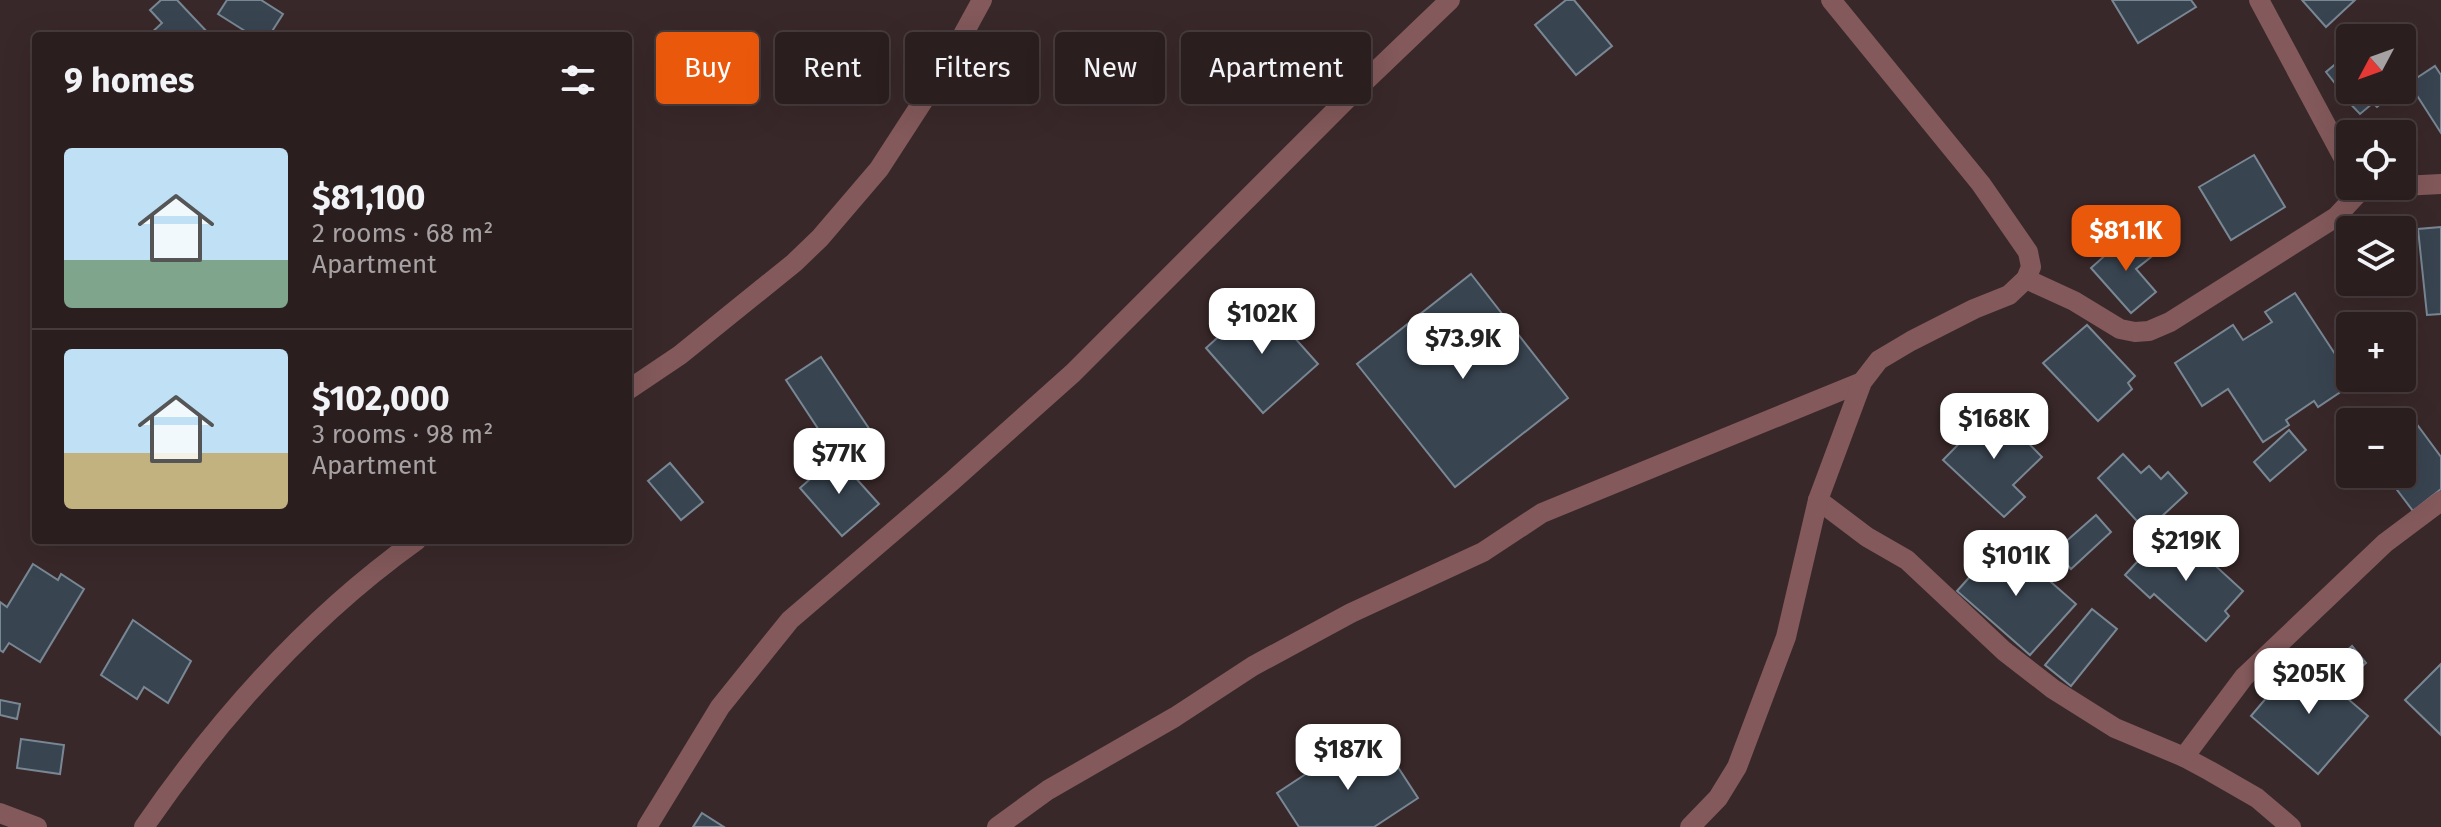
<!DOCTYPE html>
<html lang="en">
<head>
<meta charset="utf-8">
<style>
  :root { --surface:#2b1e1f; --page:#332728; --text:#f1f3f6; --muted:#a6a2a4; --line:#473c3d; --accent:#ea580c }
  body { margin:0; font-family:"Fira Sans",sans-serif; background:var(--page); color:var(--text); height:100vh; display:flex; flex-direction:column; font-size:30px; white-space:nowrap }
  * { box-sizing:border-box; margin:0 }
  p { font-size:26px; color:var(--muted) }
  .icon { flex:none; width:44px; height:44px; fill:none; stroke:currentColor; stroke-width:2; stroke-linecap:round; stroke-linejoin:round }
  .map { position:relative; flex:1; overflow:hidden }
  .details { position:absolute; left:32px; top:32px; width:600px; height:512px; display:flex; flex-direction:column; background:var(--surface); border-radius:8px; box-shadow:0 8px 32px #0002,0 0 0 2px var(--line) }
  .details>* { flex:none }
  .banner { position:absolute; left:656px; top:32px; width:760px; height:72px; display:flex; gap:16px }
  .needle { width:52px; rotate:229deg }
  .fabs { position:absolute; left:2336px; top:24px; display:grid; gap:16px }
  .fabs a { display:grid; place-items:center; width:80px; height:80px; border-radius:8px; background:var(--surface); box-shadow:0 8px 32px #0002,0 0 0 2px var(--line); font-size:40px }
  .price { position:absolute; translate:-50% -68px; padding:0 18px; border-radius:16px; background:#fff; color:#222; font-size:26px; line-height:52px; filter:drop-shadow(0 2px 4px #0008) }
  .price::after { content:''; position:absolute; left:50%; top:48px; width:24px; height:18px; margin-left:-12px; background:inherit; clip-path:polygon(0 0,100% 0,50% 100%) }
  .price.selected { background:var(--accent); color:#fff }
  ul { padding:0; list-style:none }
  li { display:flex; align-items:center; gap:24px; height:200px; padding:0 32px }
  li+li { border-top:2px solid var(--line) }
  li span { display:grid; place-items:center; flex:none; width:224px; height:160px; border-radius:8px; color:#555 }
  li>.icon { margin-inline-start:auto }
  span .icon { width:96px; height:96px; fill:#fffc; stroke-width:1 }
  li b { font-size:34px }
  h2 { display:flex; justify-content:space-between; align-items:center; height:96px; padding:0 32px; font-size:34px }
  .tag { padding:0 28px; border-radius:8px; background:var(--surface); box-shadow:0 8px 32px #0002,0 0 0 2px var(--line); font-size:28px; line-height:72px }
  .tag.selected { background:var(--accent); color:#fff }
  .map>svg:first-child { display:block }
</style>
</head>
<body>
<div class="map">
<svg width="2441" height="827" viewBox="0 0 2441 827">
  <rect width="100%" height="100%" fill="#392829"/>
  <g fill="#384450" stroke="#798794" stroke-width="2">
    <path d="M161 0H177L211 36H148L162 23 150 10Z"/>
    <path d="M227 0H261L283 14 269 36H253L218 14Z"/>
    <path d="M1566 0H1574L1612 46 1576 75 1535 25Z"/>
    <path d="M2112 0H2191L2196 7 2138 43Z"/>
    <path d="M2302 0H2355L2326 27Z"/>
    <path d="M2350 52V90H2398L2377 107 2373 103 2360 114 2339 92 2341 91 2326 72Z"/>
    <path d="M2435 66 2441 75V133L2409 83Z"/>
    <path d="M2254 155 2285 207 2231 240 2199 187Z"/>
    <path d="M2441 227V314L2427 315 2418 229Z"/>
    <path d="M2130 233 2151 257 2136 269 2156 292 2131 313 2091 268Z"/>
    <path d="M1471 274 1568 398 1455 487 1357 364Z"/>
    <path d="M2295 293 2354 383 2318 407 2314 401 2286 420 2289 425 2263 442 2228 389 2202 406 2175 363 2233 325 2243 340 2272 322 2265 312Z"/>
    <path d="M1260 299 1318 364 1263 413 1206 348Z"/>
    <path d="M2087 325 2135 376 2128 383 2132 389 2098 421 2043 363Z"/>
    <path d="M821 357 872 433 836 456 786 380Z"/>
    <path d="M1994 408 2042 457 2013 485 2025 497 2004 517 1943 460Z"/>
    <path d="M2413 419 2441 457V489L2413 511 2385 474H2402V427Z"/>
    <path d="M2289 430 2306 450 2270 481 2254 462Z"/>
    <path d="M2123 454 2141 473 2149 466 2161 479 2168 472 2187 493 2146 531 2098 478Z"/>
    <path d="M836 456 879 504 842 536 800 488Z"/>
    <path d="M670 463 703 502 681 520 648 481Z"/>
    <path d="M2096 515 2111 532 2071 569 2055 551Z"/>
    <path d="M2171 525 2243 591 2225 611 2229 616 2206 641 2154 594 2150 598 2125 575Z"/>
    <path d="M2003 540 2076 604 2030 655 1957 591Z"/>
    <path d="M33 564 58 580 61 574 84 589 40 662 9 643 3 652 0 650V602L7 607Z"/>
    <path d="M2092 609 2117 629 2071 686 2045 665Z"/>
    <path d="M133 620 191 661 168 703 144 687 137 699 101 675Z"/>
    <path d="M2352 646 2366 663 2347 680 2332 664Z"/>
    <path d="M2300 658 2368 716 2318 774 2251 716Z"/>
    <path d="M2441 664V735L2405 700Z"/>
    <path d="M0 700 20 704 17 719 0 715Z"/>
    <path d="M21 739 64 745 60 774 17 768Z"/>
    <path d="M1356 741 1375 769 1392 758 1418 798 1374 827H1299L1277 793Z"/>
    <path d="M702 813 724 827H693Z"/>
  </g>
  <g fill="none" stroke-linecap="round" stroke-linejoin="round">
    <g stroke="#83595b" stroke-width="20">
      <path d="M2259 0 2350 170"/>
      <path d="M2402 186 2441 184"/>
      <path d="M2026 279 2074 301 2120 329 2135 332 2149 331 2170 322 2336 217 2364 187 2396 186"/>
      <path d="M628 390 680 355 794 263 820 238 879 169 947 64 982 0"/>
      <path d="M1818 500 1867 537 1907 560 2004 651 2053 689 2115 728 2184 757 2210 771 2257 798 2291 827"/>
      <path d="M2184 757 2244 677 2385 543 2441 501"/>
      <path d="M0 813 37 827"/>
      <path d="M144 827C219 718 309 617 417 540"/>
      <path d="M647 827 720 707 790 620 951 482 1073 373 1356 90 1450 0"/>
      <path d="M997 827 1048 790 1175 717 1253 666 1351 613 1483 552 1542 513 1862 382"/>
      <path d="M1690 827 1718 798 1737 767 1786 637 1818 500 1862 382 1879 360 1911 341 1974 309 2009 295 2026 279 2031 267 2028 252 1981 184 1831 0"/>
    </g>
  </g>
</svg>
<div class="fabs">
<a><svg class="needle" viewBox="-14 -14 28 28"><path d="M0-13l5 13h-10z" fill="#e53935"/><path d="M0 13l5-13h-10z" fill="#a6a2a4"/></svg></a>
<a><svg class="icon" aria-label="locate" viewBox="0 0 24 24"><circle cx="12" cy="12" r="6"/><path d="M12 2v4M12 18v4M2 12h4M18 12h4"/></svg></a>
<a><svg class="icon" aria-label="layers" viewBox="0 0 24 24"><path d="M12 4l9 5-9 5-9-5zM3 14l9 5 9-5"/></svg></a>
<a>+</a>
<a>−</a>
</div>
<b class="price selected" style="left:2126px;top:273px">$81.1K</b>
<b class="price" style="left:1262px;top:356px">$102K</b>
<b class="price" style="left:1463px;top:381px">$73.9K</b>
<b class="price" style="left:1994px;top:461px">$168K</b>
<b class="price" style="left:839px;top:496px">$77K</b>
<b class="price" style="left:2186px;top:583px">$219K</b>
<b class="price" style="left:2016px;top:598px">$101K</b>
<b class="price" style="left:2309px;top:716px">$205K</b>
<b class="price" style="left:1348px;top:792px">$187K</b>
<div class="banner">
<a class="tag selected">Buy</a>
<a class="tag">Rent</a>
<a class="tag">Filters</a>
<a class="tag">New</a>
<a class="tag">Apartment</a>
</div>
<section class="details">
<h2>9 homes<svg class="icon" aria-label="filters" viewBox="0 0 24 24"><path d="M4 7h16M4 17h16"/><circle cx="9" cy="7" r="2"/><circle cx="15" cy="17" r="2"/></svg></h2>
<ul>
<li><span style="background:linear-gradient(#bfe0f5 70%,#7fa58c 0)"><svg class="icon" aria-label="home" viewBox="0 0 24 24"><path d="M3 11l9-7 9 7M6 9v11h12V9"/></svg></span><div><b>$81,100</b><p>2 rooms · 68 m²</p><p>Apartment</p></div></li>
<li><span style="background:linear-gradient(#bfe0f5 65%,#c2b280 0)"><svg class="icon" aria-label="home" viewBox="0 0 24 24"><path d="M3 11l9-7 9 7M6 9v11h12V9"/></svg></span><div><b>$102,000</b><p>3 rooms · 98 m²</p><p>Apartment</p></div></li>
</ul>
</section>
</div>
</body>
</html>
